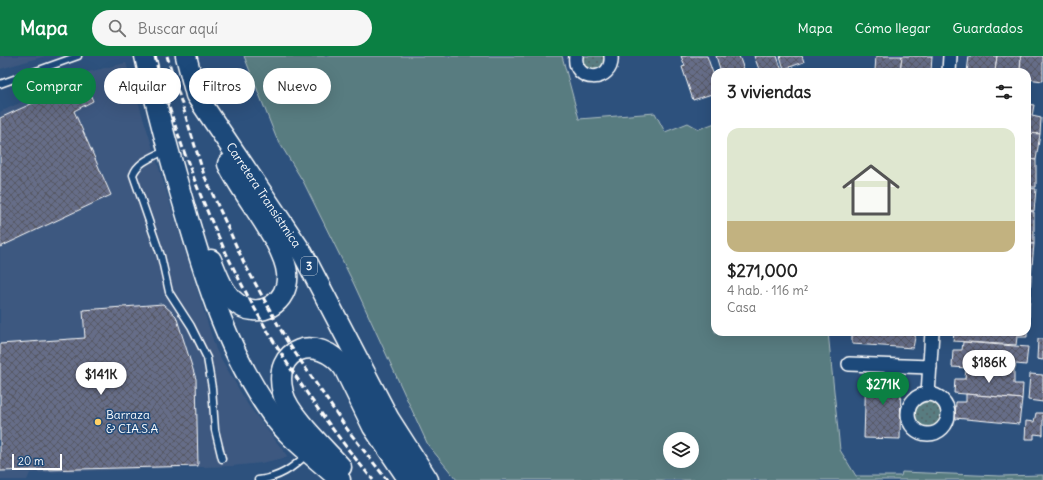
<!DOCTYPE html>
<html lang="es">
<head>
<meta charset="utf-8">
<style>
  :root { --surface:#fff; --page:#f6f6f6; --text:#222; --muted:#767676; --accent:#0b8043 }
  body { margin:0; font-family:Delius,sans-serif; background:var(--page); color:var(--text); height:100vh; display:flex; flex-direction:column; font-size:15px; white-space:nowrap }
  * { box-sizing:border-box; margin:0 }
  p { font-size:13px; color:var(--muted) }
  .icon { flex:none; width:22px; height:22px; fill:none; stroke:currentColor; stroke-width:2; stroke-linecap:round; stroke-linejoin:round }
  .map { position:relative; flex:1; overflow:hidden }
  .side { position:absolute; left:711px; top:12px; width:320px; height:268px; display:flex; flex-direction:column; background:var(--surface); border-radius:12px; box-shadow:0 4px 16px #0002 }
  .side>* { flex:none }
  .guide { position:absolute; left:12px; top:12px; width:380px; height:36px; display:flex; gap:8px }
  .tools { position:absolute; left:663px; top:376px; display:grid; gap:8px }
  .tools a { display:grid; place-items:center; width:36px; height:36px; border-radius:50%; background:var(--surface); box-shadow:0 4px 16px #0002; font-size:20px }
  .scale { position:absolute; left:12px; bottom:10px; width:50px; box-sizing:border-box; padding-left:4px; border:2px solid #fff; border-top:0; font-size:11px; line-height:14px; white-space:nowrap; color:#fff; -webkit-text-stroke:3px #1f4a7a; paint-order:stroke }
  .price { position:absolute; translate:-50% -34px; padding:0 9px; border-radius:14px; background:#fff; color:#222; font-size:13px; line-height:26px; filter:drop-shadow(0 1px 2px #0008) }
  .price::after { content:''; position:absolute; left:50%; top:24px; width:12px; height:9px; margin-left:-6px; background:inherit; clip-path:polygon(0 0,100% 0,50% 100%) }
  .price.active { background:var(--accent); color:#fff }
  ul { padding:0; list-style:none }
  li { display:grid; align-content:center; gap:8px; height:212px; padding:0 16px }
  li span { display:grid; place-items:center; height:124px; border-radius:12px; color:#555 }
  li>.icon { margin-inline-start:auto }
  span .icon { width:72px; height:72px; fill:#fffc; stroke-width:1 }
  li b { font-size:17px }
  h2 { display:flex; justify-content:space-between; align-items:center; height:48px; padding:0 16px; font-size:17px }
  .chip { padding:0 14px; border-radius:18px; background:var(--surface); box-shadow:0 4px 16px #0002; font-size:14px; line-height:36px }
  .chip.active { background:var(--accent); color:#fff }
  header { display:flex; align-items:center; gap:24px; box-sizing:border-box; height:56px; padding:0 20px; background:var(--accent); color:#fff }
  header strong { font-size:19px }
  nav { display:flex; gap:22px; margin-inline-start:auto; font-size:14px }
  .search { width:280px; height:36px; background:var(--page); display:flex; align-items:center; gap:10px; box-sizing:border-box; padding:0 14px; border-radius:22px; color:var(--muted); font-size:15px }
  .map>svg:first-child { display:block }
</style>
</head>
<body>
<header>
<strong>Mapa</strong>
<div class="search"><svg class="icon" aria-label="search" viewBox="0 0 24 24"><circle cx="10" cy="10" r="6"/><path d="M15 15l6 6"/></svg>Buscar aquí</div>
<nav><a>Mapa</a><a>Cómo llegar</a><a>Guardados</a></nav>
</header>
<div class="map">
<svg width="1043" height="424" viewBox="0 0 1043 424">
  <defs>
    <pattern id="park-dots" width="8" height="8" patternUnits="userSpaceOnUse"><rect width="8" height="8" fill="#587b80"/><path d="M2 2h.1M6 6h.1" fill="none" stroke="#526466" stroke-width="1.8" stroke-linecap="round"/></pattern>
    <pattern id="building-cross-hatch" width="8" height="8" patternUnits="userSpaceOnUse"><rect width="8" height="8" fill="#666d88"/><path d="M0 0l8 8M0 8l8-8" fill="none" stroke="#565964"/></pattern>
  </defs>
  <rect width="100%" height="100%" fill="#2d517d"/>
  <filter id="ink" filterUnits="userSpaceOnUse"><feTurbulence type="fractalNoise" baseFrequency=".025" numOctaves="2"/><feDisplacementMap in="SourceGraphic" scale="8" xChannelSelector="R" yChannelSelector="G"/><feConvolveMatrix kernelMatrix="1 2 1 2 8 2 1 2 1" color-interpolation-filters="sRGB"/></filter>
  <g filter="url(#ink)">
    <g fill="#3e5980">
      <path d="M0 0H45L0 13Z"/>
      <path d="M126 7 216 294 248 349 288 401 261 407 231 410 30 417 27 424H0V56L88 16Z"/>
    </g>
    <path fill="#587b80" stroke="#acbdc0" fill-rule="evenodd" d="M244 0H562L579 63 655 57 665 76 688 67 699 73 715 67V276H828L840 394 856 420H901L902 416 1000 420 1043 419V424H457L428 389 353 226 304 127 276 81ZM670 383H692V405H670Z"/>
    <g fill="url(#park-dots)" stroke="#acbdc0">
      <path d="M581 0H606L607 3 600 15 584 14Z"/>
      <circle cx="928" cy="359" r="13"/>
    </g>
    <g fill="url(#building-cross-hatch)" stroke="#fff">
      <path d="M681 0H707L715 23V37L693 44 682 11 685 10Z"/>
      <path d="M716 0H739L745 16H721Z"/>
      <path d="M754 0H777L782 15 760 16Z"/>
      <path d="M780 0H802L804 6 784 13Z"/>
      <path d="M876 0H902L900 16 875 15Z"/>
      <path d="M902 0H932L931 16H900Z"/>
      <path d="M969 0H997L995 16H967Z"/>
      <path d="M997 0H1021L1020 16H995Z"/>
      <path d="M1021 0H1043V25L1027 23V16H1020Z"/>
      <path d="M84 24 93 45 74 55 111 139 0 191V62Z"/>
      <path d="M1027 48 1034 49 1032 60 1041 62 1040 78 1027 77Z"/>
      <path d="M1027 77 1040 78 1036 104 1027 103Z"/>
      <path d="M1027 103 1036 104V131H1027Z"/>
      <path d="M1027 132 1036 133 1034 155 1027 154Z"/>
      <path d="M1027 155 1034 156V188H1027Z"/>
      <path d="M1027 188H1034L1032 210H1027Z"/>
      <path d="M1027 210H1032L1030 237H1027Z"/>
      <path d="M1027 237H1030L1029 264H1027Z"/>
      <path d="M163 248 176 260 196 323 198 410 0 415V288L85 282 83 254Z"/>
      <path d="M1027 267V281H1017L1016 289 953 285 954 276H1027Z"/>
      <path d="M852 276H916L913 292 852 288Z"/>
      <path d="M1038 283H1043V304L1037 303Z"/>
      <path d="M963 286 1028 291 1026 309 1016 308 1014 315 952 311 953 294H962Z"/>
      <path d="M966 312 1014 315V328H1023L1022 343 954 337 955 323H965Z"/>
      <path d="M866 316 901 319 900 383 864 382Z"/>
      <path d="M1030 318 1043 319V346L1028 344Z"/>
      <path d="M966 338 1022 343 1019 368 955 362 956 346H966Z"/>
      <path d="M1036 357H1043V379L1034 378V383H1025L1026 365 1034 366Z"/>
    </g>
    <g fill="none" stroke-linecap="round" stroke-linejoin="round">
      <g stroke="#fff" stroke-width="9">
        <g id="service">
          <path d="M0 28 78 0"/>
          <path d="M166 94C154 101 138 105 133 119L161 200 169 236 191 270 207 302 212 332 215 374 222 403"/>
          <path d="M258 424C279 422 293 412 307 398"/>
        </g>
      </g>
      <g stroke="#fff" stroke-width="16">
        <g id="minor">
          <path d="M576 0C572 27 614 28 611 0"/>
          <path d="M949 16 950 0"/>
          <path d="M849 308 930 311"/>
          <path d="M928 338 932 276"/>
          <circle cx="928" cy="358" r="20"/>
        </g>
      </g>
      <g stroke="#fff" stroke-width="23">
        <g id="primary">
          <path d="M145 0C157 55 172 109 188 163 208 231 229 298 271 357 289 383 317 402 340 424"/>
          <path id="s1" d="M186 0 196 39 303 198 389 363 428 424"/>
          <path d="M211 204C217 218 222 235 235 246 258 266 290 247 287 217 284 186 242 139 228 108"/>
          <path d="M341 411C326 394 288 359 283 337 271 291 318 277 344 312L373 371 409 424"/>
        </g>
      </g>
      <use href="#service" stroke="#1f4a7a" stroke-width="6"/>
      <use href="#minor" stroke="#1f4a7a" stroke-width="13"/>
      <use href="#primary" stroke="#1f4a7a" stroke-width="20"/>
      <g stroke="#fff" stroke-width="3" stroke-dasharray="6 3" stroke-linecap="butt">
        <path d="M155 0C160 25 168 48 176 72 219 203 285 319 373 424"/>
        <path d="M167 0 204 119 244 207 287 285 347 373 387 424"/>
      </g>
    </g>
  </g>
  <circle fill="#ffd166" stroke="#1f4a7a" stroke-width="1.5" cx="98" cy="366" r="4"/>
  <g text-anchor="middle" stroke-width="3" stroke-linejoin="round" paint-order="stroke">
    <rect fill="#1f4a7a" stroke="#bcc9d7" stroke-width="1" x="301" y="201" width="16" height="18" rx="3"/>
    <g font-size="11" font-weight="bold" fill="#fff">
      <text x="309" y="214">3</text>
    </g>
    <g font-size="12" fill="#fff" stroke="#1f4a7a">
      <text dy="4" stroke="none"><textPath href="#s1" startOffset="161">Carretera Transístmica</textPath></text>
    </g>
    <g font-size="12" fill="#fff" stroke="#1f4a7a" text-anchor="start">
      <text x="106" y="363">Barraza<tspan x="106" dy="14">&amp; CIA.S.A</tspan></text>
    </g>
  </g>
</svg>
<div class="tools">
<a><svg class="icon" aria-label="layers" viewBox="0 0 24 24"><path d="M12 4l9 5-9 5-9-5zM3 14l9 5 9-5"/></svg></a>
</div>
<div class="scale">20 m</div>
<b class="price" style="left:989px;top:328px">$186K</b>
<b class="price" style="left:101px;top:340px">$141K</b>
<b class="price active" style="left:883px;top:350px">$271K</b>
<div class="guide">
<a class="chip active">Comprar</a>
<a class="chip">Alquilar</a>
<a class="chip">Filtros</a>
<a class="chip">Nuevo</a>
</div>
<section class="side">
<h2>3 viviendas<svg class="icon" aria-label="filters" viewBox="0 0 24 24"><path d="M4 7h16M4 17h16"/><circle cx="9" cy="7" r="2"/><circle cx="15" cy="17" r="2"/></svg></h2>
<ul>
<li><span style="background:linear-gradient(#dfe7d0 75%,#c2b280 0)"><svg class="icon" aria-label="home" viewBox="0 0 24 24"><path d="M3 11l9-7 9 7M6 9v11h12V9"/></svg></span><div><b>$271,000</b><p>4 hab. · 116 m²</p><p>Casa</p></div></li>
</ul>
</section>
</div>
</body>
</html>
